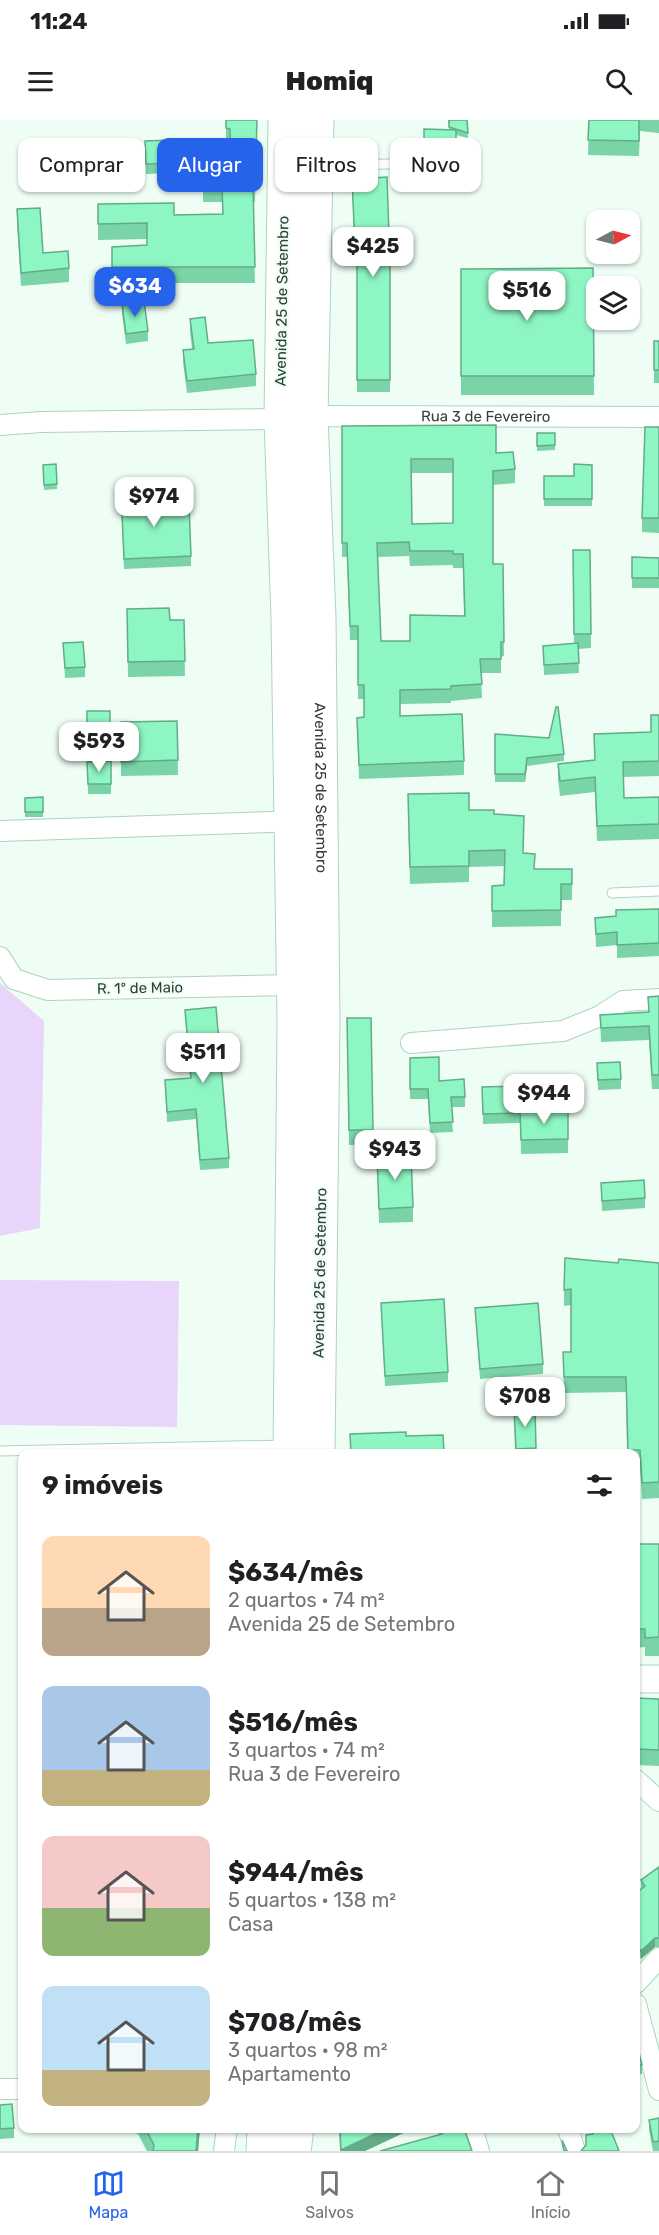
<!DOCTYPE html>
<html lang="pt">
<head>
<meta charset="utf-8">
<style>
  :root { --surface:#fff; --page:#f6f6f6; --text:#202124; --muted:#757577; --line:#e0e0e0; --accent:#2563eb }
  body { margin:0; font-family:Rubik,sans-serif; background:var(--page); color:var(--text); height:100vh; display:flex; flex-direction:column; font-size:22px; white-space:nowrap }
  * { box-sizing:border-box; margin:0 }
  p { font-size:20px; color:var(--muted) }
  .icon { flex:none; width:33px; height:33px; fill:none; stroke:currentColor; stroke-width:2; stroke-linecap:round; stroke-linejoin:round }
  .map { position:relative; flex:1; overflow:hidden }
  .sheet { position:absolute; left:18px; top:1329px; width:622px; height:684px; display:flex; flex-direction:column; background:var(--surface); border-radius:12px; box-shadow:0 2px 4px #0004 }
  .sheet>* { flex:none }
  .hud { position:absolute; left:18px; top:18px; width:624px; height:54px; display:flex; gap:12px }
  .needle { width:39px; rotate:83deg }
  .buttons { position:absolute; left:586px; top:90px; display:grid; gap:12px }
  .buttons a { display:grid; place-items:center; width:54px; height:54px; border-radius:12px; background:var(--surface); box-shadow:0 2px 4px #0004; font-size:30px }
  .price { position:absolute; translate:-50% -51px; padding:0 14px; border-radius:12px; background:#fff; color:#222; font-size:20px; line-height:39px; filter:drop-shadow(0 2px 3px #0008) }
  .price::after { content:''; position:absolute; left:50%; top:36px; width:18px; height:14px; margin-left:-9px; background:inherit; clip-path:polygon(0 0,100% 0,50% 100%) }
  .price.on { background:var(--accent); color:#fff }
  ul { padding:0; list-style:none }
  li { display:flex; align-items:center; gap:18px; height:150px; padding:0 24px }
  li span { display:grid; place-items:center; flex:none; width:168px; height:120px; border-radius:12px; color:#555 }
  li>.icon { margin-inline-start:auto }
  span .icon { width:72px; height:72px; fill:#fffc; stroke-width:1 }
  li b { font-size:26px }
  h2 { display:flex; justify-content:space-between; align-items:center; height:72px; padding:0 24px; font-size:26px }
  .chip { padding:0 21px; border-radius:12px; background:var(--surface); box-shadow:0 2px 4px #0004; font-size:21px; line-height:54px }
  .chip.on { background:var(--accent); color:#fff }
  .status { display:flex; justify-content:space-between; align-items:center; height:42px; padding:0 30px; background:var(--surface); direction:ltr }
  .status svg { height:16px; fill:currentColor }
  header { display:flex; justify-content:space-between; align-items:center; height:78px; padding:0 24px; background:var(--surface); font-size:27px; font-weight:800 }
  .tab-bar { display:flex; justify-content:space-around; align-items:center; height:84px; border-top:2px solid var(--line); background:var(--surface); font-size:16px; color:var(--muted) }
  .tab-bar a { display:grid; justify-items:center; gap:3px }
  .tab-bar .on { color:var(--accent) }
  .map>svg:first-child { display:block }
</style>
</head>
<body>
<div class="status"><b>11:24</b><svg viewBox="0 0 49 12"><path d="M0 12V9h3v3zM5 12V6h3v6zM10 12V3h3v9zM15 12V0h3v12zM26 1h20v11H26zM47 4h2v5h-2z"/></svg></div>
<header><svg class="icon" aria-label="menu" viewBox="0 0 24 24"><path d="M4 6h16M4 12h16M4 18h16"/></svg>Homiq<svg class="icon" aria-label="search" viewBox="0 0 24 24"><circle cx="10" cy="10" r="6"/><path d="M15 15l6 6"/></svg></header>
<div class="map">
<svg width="659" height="2031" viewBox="0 0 659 2031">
  <rect width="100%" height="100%" fill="#eefef5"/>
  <g fill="#ead5fa">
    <path d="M0 863 44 901 40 1108 0 1116Z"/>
    <path d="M0 1160 179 1161 177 1307 0 1305Z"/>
  </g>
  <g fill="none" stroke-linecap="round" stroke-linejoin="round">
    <g stroke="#add3be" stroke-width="11">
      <g id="lane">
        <path d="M322 45 459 43"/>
        <path d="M612 773 659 771"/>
        <path d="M0 1331 285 1325"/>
      </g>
    </g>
    <g stroke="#add3be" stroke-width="22">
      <g id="street">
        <path id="s1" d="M0 305 41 302 281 299 311 296 659 297"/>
        <path d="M0 711 300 701"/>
        <path d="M0 837 14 859 48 870 294 865"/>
        <path d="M411 923 563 911 600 896 623 881 659 879"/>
        <path d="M636 1660 659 1681"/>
        <path d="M636 1863 659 1838"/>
        <path d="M636 1884 659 1970"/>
        <path d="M0 1969H22"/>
        <path d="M472 2008 479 2031"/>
        <path d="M568 2008 575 2031"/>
        <path d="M224 2031 227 2008"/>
      </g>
    </g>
    <g stroke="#add3be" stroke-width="29">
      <path id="secondary" d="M636 1559H659"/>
    </g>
    <g stroke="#add3be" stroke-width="35">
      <g id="highway">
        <path d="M285 0 281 299 288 499 294 903 290 1334"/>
        <path id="s2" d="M317 0 311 296 319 498 323 901 318 1334"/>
        <path d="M263 2031 264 2008"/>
        <path d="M294 2031 297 2008"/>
      </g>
    </g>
    <use href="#lane" stroke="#fff" stroke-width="9"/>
    <use href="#street" stroke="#fff" stroke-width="20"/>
    <use href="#secondary" stroke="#fff" stroke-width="27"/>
    <use href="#highway" stroke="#fff" stroke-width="33"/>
  </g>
  <g fill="#7ad4a7" fill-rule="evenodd">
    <path d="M226 0H257L255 82H253L255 163H112V127L147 125V119L98 120V84L174 95 222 94V82H203V42H231L230 25 226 24Z"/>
    <path d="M448 0H467L468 18 456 15V34H424V9H449Z"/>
    <path d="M589 0H659V13L640 11 639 36 588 35Z"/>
    <path d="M199 19 200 52 146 54 145 21Z"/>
    <path d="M123 32V59L62 60V33Z"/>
    <path d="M352 59 390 145V272H357V137L355 139Z"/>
    <path d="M17 89 43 133 69 148V162L21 166 17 103Z"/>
    <path d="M593 148 594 275H461V149Z"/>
    <path d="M122 184 148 211V221L126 224 122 194Z"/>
    <path d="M190 199 208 223 256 254V266L187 273 183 242V230L192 229 190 211Z"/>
    <rect x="654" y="221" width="5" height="42"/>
    <path d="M342 306 496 333 515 349V363L493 365V444H503L504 536 501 537V553H481L482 578 451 581V583L400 584V596L464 641V655L359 659 357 598 364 597V579H358V520H350L347 437H342ZM411 353H453V403L412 404ZM409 436 410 446 453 445V448H463L464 496 410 521H381L378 437Z"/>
    <path d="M659 307V413L642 412V398Z"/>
    <path d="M537 313H555V330L537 331Z"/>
    <path d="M56 344 57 369 44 370 43 345Z"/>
    <path d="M592 345V386H544V356H574Z"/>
    <path d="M121 381 150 386 191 436V446L124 449Z"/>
    <path d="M573 430H590L591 528 578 529 579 553 544 555 543 526 574 524Z"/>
    <path d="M632 437 659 438V468H632Z"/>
    <path d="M127 489 170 500H184L185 556 128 557Z"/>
    <path d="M63 523 85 547V557L65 558Z"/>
    <path d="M87 591H110V625L87 626Z"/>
    <path d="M659 595V656L623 657 624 678 659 677V719L597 721 595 672 560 676 558 659V644L594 640 651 612Z"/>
    <path d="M177 601 178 655 121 656V602Z"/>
    <path d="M495 614 564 634V641L527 646 525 662H495Z"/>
    <path d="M111 641V674H88L87 642Z"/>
    <path d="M43 677V697H25V678Z"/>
    <path d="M408 690H469L494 694 524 712 523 734 535 749H572V780H561V806L492 807V766L504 765 505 746 469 747V762L410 764Z"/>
    <path d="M659 789V836L617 838V825L596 827 595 798 616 796Z"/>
    <path d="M659 876V969H652L649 920 601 922 600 895 648 892V877Z"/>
    <path d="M185 890 229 1038V1048L200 1050 196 999 167 1002 165 960 190 958Z"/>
    <path d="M347 898H371L373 1024 349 1025Z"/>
    <path d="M410 938 439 961 465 977V987H451L453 1012 430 1013 428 979H410Z"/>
    <path d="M597 943 621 959V969L598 970Z"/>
    <path d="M519 966 520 1003 483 1004 482 967Z"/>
    <path d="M568 990V1033L521 1034 520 991Z"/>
    <path d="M377 1035 413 1087V1102L379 1103Z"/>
    <path d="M601 1063 645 1078V1088L602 1091Z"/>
    <path d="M618 1143H659V1378L642 1379 640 1346H636V1334H627L626 1272 564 1273 563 1232H571V1185L564 1186V1170Z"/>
    <path d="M381 1183 448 1252V1262L385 1266Z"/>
    <path d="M475 1188 543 1244V1254L480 1259Z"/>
    <path d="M535 1287 536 1334H515L514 1288Z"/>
    <path d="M636 1424H659V1536H645V1527L636 1528Z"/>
    <path d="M636 1578 659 1579V1646L636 1645Z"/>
    <path d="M659 1747V1827H655L641 1839 636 1832V1773L641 1769V1760Z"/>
    <path d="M636 1921 642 1945V1954L636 1955Z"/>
    <path d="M0 1985 14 2008V2018L0 2019Z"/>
    <path d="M659 1998V2031H653L649 2010V2000Z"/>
    <path d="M120 2008H200L198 2031H147L138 2014Z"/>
    <path d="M339 2008H414L365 2031H340Z"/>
    <path d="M437 2008H464L439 2015Z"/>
  </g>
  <g fill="#63ac88">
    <path d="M357 125V137L355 139V126Z"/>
    <path d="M527 638V646L525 662V654Z"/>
    <path d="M639 1719V1729L636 1734V1724Z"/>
    <path d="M655 1818V1827L641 1839V1831Z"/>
    <path d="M198 2008H200L198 2031H196Z"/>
    <path d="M387 2008H414L365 2031H341V2030Z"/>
    <path d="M486 2008H501V2009L486 2013Z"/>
  </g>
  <g fill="#8ef6c2" stroke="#63ac88" stroke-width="1.5" fill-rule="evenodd">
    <path d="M226 0H257L255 66H253L255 147H112V127L147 125V103L98 104V84L174 83V95L223 94 222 66H203V42H231L230 9 226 8Z"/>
    <path d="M449 0H467L468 13 449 7Z"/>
    <path d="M589 0H639V21L588 20Z"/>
    <path d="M424 9 456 10V24H424Z"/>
    <path d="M199 19 200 42 146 44 145 21Z"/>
    <path d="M123 32V49L62 50V33Z"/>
    <path d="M387 57 390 145V260H357V125L355 126 352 59Z"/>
    <path d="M40 88 43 133 68 131 69 148 21 153 17 89Z"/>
    <path d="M593 148 594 256H461V149Z"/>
    <path d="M144 181 148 211 126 214 122 184Z"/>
    <path d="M205 197 208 223 253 220 256 254 187 261 183 230 194 229 190 199Z"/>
    <rect x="654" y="221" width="5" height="29"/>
    <path d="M496 305V333L513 332 515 349 493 351V444H503L504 522H501V539H480L482 564 451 566V569L400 570V596L462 594 464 641 359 645 357 598 364 597V565H358V506H350L347 423H342V306ZM411 339H453V403L412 404ZM409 422 410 431H453V434H463L465 496 410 495V521H381L377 423Z"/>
    <path d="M645 307H659V398H642Z"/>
    <path d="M537 313H555V325L537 326Z"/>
    <path d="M56 344 57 364 44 365 43 345Z"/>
    <path d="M574 344 592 345V379H544V356H574Z"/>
    <path d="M149 370 150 386 189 385 191 436 124 439 121 371Z"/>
    <path d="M573 430H590L591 514H574Z"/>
    <path d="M632 437 659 438V458H632Z"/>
    <path d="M169 488 170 500H184L185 541 128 542 127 489Z"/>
    <path d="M83 522 85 547 65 548 63 523Z"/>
    <path d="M578 523 579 543 544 545 543 526Z"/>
    <path d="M556 587H558L564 634 527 638 525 654H495V614L549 618Z"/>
    <rect x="87" y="591" width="23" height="25"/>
    <path d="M651 595H659V641L623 642 624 678 659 677V704L597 706 595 657 560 661 558 644 595 640 594 614 651 612Z"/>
    <path d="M177 601 178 640 121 642V602Z"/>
    <path d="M111 641V664H88L87 642Z"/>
    <path d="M469 673V690H494V694L524 696 523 733 535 734 534 749H572V764H561V790L492 791V766L504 765 505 730 469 731V746L410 747 408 674Z"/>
    <path d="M43 677V692H25V678Z"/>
    <path d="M659 789V823L617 825V812L596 814 595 798 616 796V790Z"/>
    <path d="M659 876V955H652L649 906 601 908 600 895 649 892 648 877Z"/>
    <path d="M216 887 229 1038 200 1040 196 989 167 992 165 960 191 958 185 890Z"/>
    <path d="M347 898H371L373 1010H349Z"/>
    <path d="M439 937V961L464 959 465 977H451L453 1002 430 1003 428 969H410V938Z"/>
    <path d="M620 942 621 959 598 960 597 943Z"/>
    <path d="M519 966 520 993 483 994 482 967Z"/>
    <path d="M568 990V1019L521 1020 520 991Z"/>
    <path d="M411 1034 413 1087 379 1089 377 1035Z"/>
    <path d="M644 1060 645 1078 602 1081 601 1063Z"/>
    <path d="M565 1138 618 1143 619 1139 659 1143V1362L642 1363 640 1330H628L626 1257H564L563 1232H571V1169L564 1170Z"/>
    <path d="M444 1179 448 1252 385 1256 381 1183Z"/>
    <path d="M538 1183 543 1244 480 1249 475 1188Z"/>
    <path d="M535 1287 536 1328 516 1329 514 1288Z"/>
    <path d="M406 1312V1316L443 1315 444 1333 496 1332V1334H351L350 1314Z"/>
    <path d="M636 1424H659V1517L645 1518V1509H636Z"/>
    <path d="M636 1578 659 1579V1630L636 1629Z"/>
    <path d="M636 1717 639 1719 636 1724Z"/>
    <path d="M659 1747V1818H655L641 1831 636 1824V1773L645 1766 641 1760Z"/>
    <path d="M636 1921 642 1945 636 1946Z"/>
    <path d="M12 1984 14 2008 0 2009V1985Z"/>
    <path d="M659 1998V2021L653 2022 649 2000Z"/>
    <path d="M145 2008H198L196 2031H153L154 2025Z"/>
    <path d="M340 2008H387L341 2030Z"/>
    <path d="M441 2008H464L472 2031H380L442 2014Z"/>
    <path d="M595 2008H610L619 2031H581L586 2025V2015L593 2014 591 2010Z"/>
    <path d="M562 2020 567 2031H568H564Z"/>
  </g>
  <g text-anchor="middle" stroke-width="4.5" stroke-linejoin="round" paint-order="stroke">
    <g font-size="15" fill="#314038" stroke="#eefef5">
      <text transform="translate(282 181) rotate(-89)" y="5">Avenida 25 de Setembro</text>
      <text dy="5" stroke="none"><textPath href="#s1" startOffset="486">Rua 3 de Fevereiro</textPath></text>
      <text dy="5" stroke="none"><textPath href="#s2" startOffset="668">Avenida 25 de Setembro</textPath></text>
      <text transform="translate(140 868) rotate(-1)" y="5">R. 1º de Maio</text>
      <text transform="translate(320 1153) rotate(-89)" y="5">Avenida 25 de Setembro</text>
    </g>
  </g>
</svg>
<div class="buttons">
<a><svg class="needle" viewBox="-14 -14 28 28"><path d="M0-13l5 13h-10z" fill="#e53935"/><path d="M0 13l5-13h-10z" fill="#757577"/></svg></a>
<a><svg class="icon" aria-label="layers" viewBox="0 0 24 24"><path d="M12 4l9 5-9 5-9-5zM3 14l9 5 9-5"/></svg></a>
</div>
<b class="price" style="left:373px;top:158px">$425</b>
<b class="price on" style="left:135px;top:198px">$634</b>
<b class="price" style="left:527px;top:202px">$516</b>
<b class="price" style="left:154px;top:408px">$974</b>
<b class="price" style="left:99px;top:653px">$593</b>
<b class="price" style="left:203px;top:964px">$511</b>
<b class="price" style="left:544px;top:1005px">$944</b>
<b class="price" style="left:395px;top:1061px">$943</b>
<b class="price" style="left:525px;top:1308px">$708</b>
<div class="hud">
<a class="chip">Comprar</a>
<a class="chip on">Alugar</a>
<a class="chip">Filtros</a>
<a class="chip">Novo</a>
</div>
<section class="sheet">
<h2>9 imóveis<svg class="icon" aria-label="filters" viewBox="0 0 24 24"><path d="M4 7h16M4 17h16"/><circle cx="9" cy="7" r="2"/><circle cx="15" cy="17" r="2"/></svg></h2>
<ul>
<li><span style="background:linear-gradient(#ffd9b3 60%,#b9a48a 0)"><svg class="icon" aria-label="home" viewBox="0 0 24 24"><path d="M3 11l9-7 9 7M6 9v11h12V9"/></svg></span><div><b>$634/mês</b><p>2 quartos · 74 m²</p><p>Avenida 25 de Setembro</p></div></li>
<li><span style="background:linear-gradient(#a9c7e8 70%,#c2b280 0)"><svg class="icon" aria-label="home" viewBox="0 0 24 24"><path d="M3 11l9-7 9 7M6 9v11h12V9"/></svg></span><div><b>$516/mês</b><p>3 quartos · 74 m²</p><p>Rua 3 de Fevereiro</p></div></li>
<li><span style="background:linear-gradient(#f6c9c9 60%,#8fb573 0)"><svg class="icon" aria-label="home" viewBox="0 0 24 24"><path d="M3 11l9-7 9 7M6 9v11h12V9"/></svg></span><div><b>$944/mês</b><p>5 quartos · 138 m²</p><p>Casa</p></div></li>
<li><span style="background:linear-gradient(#bfe0f5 70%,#c2b280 0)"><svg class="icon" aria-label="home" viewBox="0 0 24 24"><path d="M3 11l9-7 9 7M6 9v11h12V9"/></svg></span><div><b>$708/mês</b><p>3 quartos · 98 m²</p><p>Apartamento</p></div></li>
</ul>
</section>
</div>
<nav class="tab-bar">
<a class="on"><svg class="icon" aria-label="map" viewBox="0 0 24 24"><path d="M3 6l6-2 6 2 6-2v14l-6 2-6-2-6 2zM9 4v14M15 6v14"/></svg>Mapa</a>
<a><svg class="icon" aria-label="saved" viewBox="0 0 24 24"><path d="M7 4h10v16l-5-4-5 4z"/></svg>Salvos</a>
<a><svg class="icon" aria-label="home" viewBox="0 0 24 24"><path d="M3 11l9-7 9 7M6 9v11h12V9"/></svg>Início</a>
</nav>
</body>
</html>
